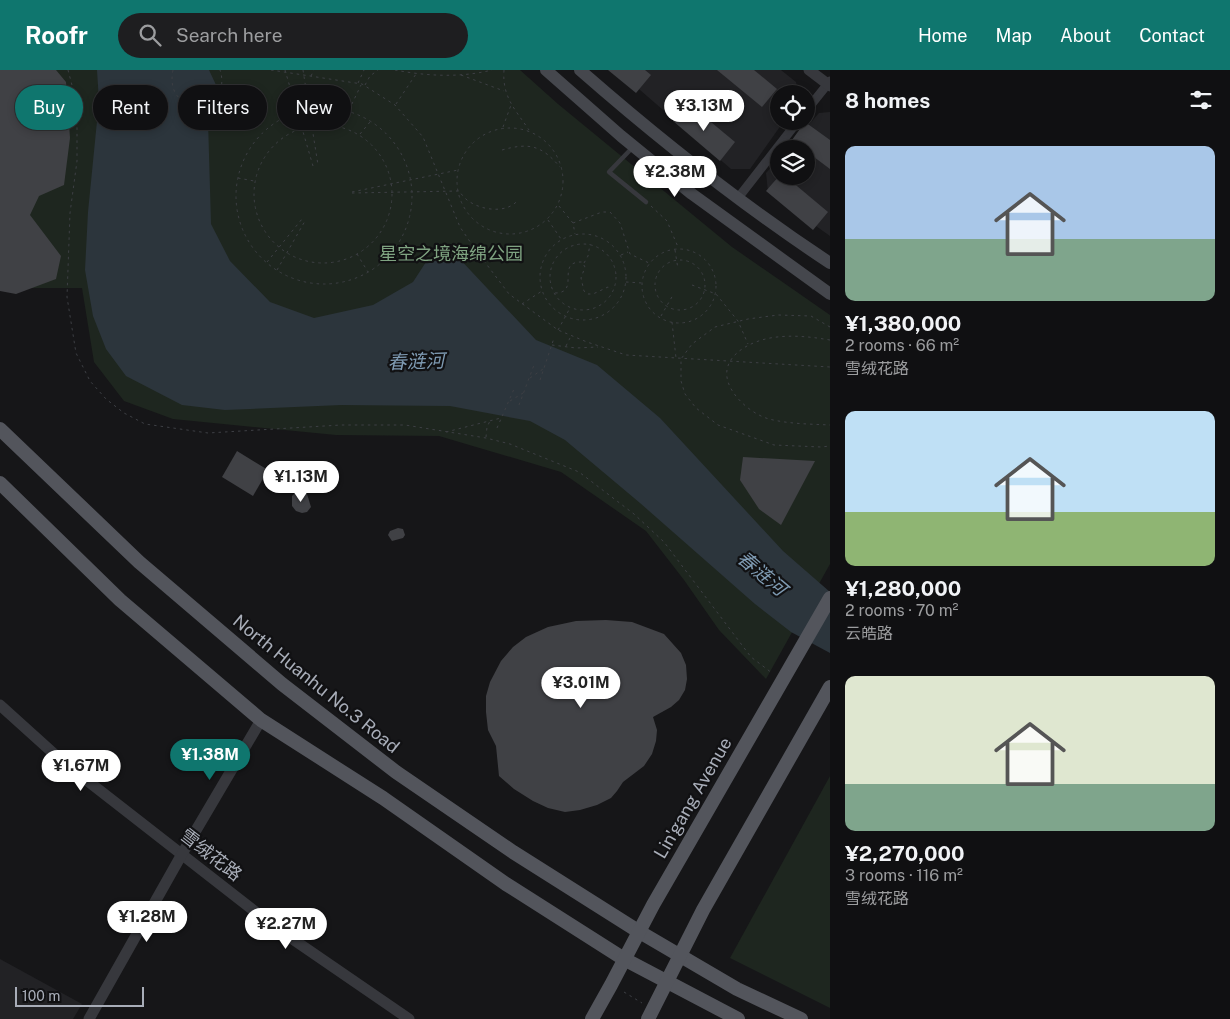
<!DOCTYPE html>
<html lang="en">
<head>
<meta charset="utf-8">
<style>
  :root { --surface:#101012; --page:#1e1e20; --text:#f1f3f6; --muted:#9c9d9f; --line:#303032; --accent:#0f766e }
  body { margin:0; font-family:"Public Sans","Noto Sans SC",sans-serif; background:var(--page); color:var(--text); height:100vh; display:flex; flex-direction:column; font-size:19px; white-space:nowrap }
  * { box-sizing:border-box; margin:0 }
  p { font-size:16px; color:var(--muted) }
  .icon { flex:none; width:28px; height:28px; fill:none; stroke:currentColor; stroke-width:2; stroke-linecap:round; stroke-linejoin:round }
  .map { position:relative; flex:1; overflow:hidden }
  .sheet { display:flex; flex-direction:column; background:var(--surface); width:400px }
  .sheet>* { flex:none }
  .hud { position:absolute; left:15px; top:15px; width:475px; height:45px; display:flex; gap:10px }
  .controls { position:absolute; left:770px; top:15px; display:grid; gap:10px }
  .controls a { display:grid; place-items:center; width:45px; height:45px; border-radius:50%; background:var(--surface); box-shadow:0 2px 8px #0003,0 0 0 1px var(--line); font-size:25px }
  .scale { position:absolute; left:15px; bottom:12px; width:129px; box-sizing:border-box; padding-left:5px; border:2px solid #a8adb8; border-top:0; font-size:14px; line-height:18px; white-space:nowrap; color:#a8adb8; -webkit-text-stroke:4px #111113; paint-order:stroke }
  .price { position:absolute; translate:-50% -42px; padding:0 11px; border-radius:18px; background:#fff; color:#222; font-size:16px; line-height:32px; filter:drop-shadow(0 1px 2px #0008) }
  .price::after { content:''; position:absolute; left:50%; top:30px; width:15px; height:11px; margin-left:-8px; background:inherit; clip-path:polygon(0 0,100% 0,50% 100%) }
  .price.current { background:var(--accent); color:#fff }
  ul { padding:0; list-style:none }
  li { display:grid; align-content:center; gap:10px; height:265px; padding:0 15px }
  li span { display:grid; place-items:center; height:155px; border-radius:10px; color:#555 }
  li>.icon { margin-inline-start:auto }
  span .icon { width:90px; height:90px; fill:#fffc; stroke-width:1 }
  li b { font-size:21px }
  h2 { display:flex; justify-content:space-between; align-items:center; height:60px; padding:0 15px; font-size:21px }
  .tag { padding:0 18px; border-radius:22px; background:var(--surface); box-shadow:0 2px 8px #0003,0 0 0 1px var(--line); font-size:18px; line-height:45px }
  .tag.current { background:var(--accent); color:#fff }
  header { display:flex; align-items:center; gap:30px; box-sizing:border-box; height:70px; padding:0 25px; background:var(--accent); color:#fff }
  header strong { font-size:24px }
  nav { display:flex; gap:28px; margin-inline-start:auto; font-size:18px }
  .search { width:350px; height:45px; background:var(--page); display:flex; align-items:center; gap:12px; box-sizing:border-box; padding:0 18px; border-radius:28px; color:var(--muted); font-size:19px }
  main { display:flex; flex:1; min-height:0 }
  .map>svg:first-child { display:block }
</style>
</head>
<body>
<header>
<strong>Roofr</strong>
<div class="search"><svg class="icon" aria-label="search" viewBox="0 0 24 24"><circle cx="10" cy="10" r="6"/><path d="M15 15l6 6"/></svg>Search here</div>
<nav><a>Home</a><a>Map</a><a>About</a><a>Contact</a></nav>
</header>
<main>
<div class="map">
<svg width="830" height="949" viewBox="0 0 830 949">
  <rect width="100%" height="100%" fill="#161618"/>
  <g fill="#222225">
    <path d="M617 0H781L796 12 798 24H779V51H784L750 99H731Z"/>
    <path d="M830 42V166L768 122 766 103 779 89V106H806V79H788L819 43Z"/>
    <path d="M0 889 82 934 73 949H0Z"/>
  </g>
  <g fill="#1e261f">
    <path d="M0 0H520L558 34 732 177 830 245V494L766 609 719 560 684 510 646 461 561 402 439 366 336 365 173 349 124 331 94 292 82 218H26Z"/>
    <path d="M830 706V938L730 888Z"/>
  </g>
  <path fill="#2c353c" d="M97 0H209L216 15 208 50 211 154 230 191 270 232 314 248 373 235 413 212 426 192 456 185 536 270 597 295 660 348 783 481 830 522V583L791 562 755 534 640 433 565 370 530 351 450 336 341 335 225 340 182 335 126 306 106 279 93 246 85 200 88 142 99 31Z"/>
  <g fill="#404145">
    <path d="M0 0H56L66 12 70 68 64 115 39 126 30 145 61 186 56 209 16 224 0 221Z"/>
    <path d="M608 0H645L651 5 636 23Z"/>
    <path d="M717 0H754L777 19 762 37Z"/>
    <path d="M688 33 735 72 720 91 673 51Z"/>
    <path d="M805 52 830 70V99L806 81V79H804L792 70Z"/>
    <path d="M779 106H785L828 142 813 160 766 121Z"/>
    <path d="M237 381 268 400 253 426 222 407Z"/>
    <path d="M743 387 815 391 781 455 759 439 740 410Z"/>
    <path d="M295 423 307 424 311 437 307 442 302 443 296 441 292 436V426Z"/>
    <path d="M398 458 403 459 405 465 403 468 392 471 388 465 390 461Z"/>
    <path d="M606 550 632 552 664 564 681 583 686 595 687 609 685 620 679 630 671 637 653 647 657 660 656 671 652 684 644 696 623 712 617 721 611 728 597 735 580 740 565 742 548 738 533 731 514 719 499 706 496 676 488 660 486 642V626L490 612 501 591 513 577 526 567 548 557 576 551Z"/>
  </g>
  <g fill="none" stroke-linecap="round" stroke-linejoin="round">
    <g stroke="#3d3f44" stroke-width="1" stroke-dasharray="2.5 4" stroke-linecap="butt">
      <path d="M68 0 77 34V91L70 143 67 227 76 283 90 311 106 329 124 343 145 354 208 363 341 355H405L486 368 510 374 579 402 634 444 664 472 751 587 772 603"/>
      <path d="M173 0C163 49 234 44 220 0"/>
      <path d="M271 0 362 14 395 35 423 67 460 157 475 179 509 224 558 260 587 272 626 285 830 297"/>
      <path d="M285 0 313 96"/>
      <path d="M303 0 318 95"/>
      <path d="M395 0C426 6 460 8 492 0"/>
      <path d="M504 0C502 27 515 39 529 60"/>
      <path d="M461 5 504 21"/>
      <path d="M311 6 314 0"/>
      <path d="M358 13 364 0"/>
      <path d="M365 15 370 6 378 0"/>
      <path d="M396 34 416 4"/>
      <circle cx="324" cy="126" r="88"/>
      <path d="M349 40 361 15"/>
      <circle cx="323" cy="124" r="69"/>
      <path d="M503 57 511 35"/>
      <circle cx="510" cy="111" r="53"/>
      <path d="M360 64 370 52"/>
      <path d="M502 80C530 72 542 76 560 97"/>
      <path d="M238 108 254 111"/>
      <path d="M352 122 458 100"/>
      <path d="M352 123 459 121C462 125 466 130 470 132 484 141 508 143 518 130"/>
      <path d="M559 136 573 153 575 164"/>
      <path d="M651 136 667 151 678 177"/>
      <path d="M548 150 561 169"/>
      <path d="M573 153 602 142H610L620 153 630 184 649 193"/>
      <circle cx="583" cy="207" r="43"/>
      <circle cx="583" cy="207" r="33"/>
      <circle cx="679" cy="216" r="37"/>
      <path d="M675 180 678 199"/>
      <path d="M357 184 368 202"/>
      <path d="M621 185 628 182"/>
      <circle cx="680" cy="215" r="25"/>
      <path d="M267 192 302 149"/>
      <path d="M584 193 588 186 590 174"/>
      <path d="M277 200 305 151"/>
      <path d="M626 212 642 213"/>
      <path d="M692 215 716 224 738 251 748 274"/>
      <path d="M555 223C581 223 555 191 582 192L585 197 581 208 584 221 587 224H593L608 217 612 219"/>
      <path d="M522 234 542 221"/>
      <path d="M661 246 673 225"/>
      <path d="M672 252 676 288"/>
      <path d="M830 257 811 246 778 245 748 249 715 257 692 274 681 289V311L685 324 696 338 718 355 774 375 821 377 830 376"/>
      <path d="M558 260 570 238"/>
      <path d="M830 270C812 267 795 265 777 267 748 270 712 290 733 322 741 334 755 345 769 349 789 354 810 354 830 355"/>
      <path d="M552 275 576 278 598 277"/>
      <path d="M566 276 571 266"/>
      <path d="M530 308 543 299"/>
      <path d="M540 310 554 268"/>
      <path d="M510 331 523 323"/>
      <path d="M519 335 534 295"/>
      <path d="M497 358 514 319"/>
      <path d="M446 362 501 348"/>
      <path d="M486 367 487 357 490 351"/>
      <path d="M624 922 642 933"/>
    </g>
    <path stroke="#37383d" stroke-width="4.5" d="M633 77 609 102 646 132"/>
    <g stroke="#37383d" stroke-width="9">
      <path d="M806 41 830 11"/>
      <path d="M738 128 798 51"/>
    </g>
    <g stroke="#37383d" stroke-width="11">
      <path d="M809 0 830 16"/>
      <path d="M0 635 62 691 275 857 409 949"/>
      <path d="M89 949 182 784 261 650"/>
    </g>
    <g stroke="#45474d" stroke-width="12">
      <path d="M546 0 621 66 692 124 830 224"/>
      <path d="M580 0C660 70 742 135 830 193"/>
    </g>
    <g stroke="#53555c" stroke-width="14">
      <path d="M0 359 139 492 282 614 396 702 513 782 638 861 737 919 801 949"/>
      <path d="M0 413 120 530 261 650 383 728 506 814 624 889 738 949"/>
      <path d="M592 949 611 915 653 835 830 528"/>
      <path d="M648 949 703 840 830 617"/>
    </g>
  </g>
  <g text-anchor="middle" stroke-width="4.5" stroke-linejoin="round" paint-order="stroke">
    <g font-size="18" fill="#7fa381" stroke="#111113">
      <text x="451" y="190">星空之境海绵公园</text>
    </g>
    <g font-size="18" fill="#a8adb8" stroke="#111113">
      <text transform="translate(316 614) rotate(39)" y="6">North Huanhu No.3 Road</text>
      <text transform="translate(693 728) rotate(-60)" y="6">Lin'gang Avenue</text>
      <text transform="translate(211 785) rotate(38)" y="6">雪绒花路</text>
    </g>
    <g font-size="19" font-style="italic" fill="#7f9bb3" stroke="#111113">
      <text transform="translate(416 291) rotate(-2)" y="7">春涟河</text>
      <text transform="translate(762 503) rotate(40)" y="7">春涟河</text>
    </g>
  </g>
</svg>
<div class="controls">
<a><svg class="icon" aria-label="locate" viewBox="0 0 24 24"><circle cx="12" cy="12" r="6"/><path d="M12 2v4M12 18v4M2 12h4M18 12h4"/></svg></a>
<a><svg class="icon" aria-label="layers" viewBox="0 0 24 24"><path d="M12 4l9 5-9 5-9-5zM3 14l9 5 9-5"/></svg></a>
</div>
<div class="scale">100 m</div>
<b class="price" style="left:704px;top:62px">¥3.13M</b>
<b class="price" style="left:675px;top:128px">¥2.38M</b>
<b class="price" style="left:301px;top:433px">¥1.13M</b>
<b class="price" style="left:581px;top:639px">¥3.01M</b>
<b class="price current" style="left:210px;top:711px">¥1.38M</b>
<b class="price" style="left:81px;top:722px">¥1.67M</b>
<b class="price" style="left:147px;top:873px">¥1.28M</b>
<b class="price" style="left:286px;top:880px">¥2.27M</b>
<div class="hud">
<a class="tag current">Buy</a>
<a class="tag">Rent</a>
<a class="tag">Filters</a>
<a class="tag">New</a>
</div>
</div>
<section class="sheet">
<h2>8 homes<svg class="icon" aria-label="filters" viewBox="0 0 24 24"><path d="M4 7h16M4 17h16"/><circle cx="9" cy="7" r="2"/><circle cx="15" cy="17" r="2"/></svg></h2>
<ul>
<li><span style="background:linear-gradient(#a9c7e8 60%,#7fa58c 0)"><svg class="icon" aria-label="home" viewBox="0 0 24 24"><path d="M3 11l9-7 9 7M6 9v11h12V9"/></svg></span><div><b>¥1,380,000</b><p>2 rooms · 66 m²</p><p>雪绒花路</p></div></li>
<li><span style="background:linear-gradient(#bfe0f5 65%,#8fb573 0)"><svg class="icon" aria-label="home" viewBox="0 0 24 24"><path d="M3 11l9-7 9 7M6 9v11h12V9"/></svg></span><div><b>¥1,280,000</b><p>2 rooms · 70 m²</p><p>云皓路</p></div></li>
<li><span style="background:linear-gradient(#dfe7d0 70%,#7fa58c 0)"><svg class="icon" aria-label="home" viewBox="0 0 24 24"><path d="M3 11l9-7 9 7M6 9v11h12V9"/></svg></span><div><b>¥2,270,000</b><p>3 rooms · 116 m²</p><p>雪绒花路</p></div></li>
</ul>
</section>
</main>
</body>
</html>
